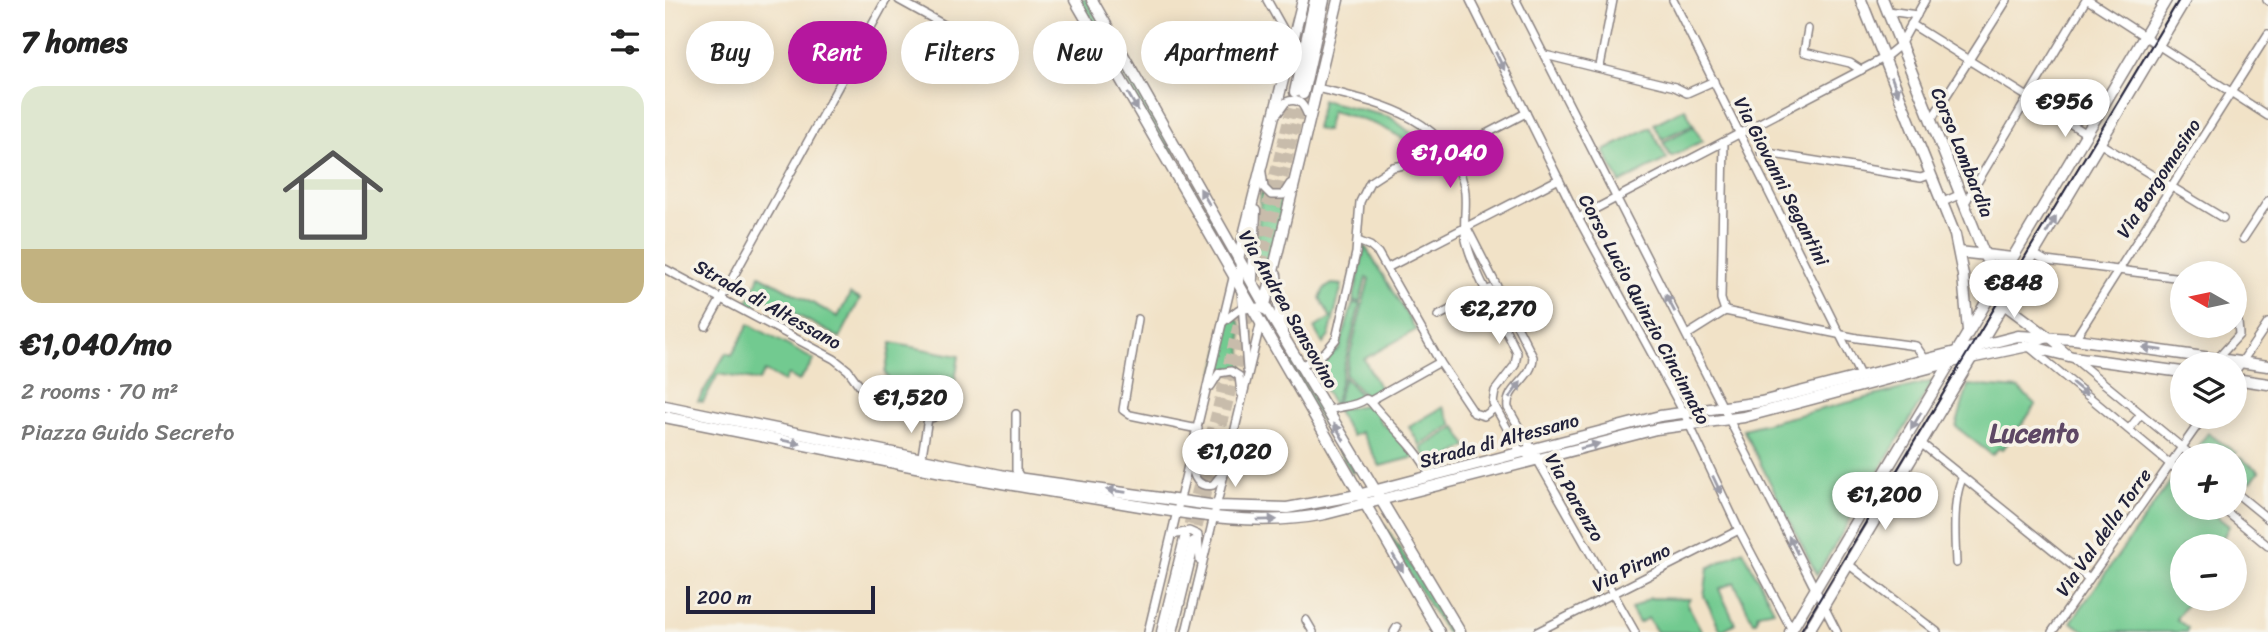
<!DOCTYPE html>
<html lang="en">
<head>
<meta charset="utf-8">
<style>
  :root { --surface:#fff; --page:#f6f6f6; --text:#222; --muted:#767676; --accent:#b5179e }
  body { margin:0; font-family:Sriracha,sans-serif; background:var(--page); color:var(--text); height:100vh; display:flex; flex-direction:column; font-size:26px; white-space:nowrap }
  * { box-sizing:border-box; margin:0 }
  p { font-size:23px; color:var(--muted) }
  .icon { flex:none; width:38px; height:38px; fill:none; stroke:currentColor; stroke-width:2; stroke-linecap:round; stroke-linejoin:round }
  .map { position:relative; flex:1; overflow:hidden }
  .drawer { display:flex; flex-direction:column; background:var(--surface); width:665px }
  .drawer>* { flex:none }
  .top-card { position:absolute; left:21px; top:21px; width:665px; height:63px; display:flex; gap:14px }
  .needle { width:46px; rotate:279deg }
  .tools { position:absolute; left:1505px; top:261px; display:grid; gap:14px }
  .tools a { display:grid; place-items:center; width:77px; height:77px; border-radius:50%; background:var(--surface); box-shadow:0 4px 18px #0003; font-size:35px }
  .scale { position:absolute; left:21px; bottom:18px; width:189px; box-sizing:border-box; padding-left:7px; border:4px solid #22223b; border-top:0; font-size:19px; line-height:24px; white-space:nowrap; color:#22223b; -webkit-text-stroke:5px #f7f3e8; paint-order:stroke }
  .price { position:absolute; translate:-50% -60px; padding:0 16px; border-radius:24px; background:#fff; color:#222; font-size:23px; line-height:46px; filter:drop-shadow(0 2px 4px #0008) }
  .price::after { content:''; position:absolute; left:50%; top:42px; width:21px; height:16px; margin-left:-10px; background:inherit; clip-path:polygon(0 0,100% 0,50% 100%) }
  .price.selected { background:var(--accent); color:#fff }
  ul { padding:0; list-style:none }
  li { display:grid; align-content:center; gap:14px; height:371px; padding:0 21px }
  li span { display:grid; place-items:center; height:217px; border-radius:21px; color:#555 }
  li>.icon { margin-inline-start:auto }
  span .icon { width:126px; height:126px; fill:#fffc; stroke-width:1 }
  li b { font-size:30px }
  h2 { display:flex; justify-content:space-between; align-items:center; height:84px; padding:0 21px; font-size:30px }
  .pill { padding:0 24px; border-radius:32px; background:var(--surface); box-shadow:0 4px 18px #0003; font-size:24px; line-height:63px }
  .pill.selected { background:var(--accent); color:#fff }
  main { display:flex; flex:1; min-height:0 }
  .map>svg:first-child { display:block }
</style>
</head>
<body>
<main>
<section class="drawer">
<h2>7 homes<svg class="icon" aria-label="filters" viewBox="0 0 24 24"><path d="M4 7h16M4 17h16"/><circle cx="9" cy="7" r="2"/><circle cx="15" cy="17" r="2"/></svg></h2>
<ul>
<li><span style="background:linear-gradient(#dfe7d0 75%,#c2b280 0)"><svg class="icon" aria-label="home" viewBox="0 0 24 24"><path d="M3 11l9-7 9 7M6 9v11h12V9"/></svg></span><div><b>€1,040/mo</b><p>2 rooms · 70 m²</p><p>Piazza Guido Secreto</p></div></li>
</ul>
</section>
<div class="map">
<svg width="1603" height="632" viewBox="0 0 1603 632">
  <rect width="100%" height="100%" fill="#f7f3e8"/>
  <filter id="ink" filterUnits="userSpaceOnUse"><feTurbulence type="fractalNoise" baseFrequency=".0143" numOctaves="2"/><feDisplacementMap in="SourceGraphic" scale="14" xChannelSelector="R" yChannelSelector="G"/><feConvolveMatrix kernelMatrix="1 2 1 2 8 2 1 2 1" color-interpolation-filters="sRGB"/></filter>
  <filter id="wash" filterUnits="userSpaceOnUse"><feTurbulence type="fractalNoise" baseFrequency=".00686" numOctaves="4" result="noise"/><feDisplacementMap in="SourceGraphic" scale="28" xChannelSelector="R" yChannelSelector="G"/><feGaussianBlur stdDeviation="1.57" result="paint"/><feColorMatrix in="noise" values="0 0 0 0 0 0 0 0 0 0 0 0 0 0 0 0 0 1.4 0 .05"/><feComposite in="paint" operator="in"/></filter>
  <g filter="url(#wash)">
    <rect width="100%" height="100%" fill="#f1e2c7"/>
    <g fill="#72ca90" stroke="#4a7666" stroke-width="2">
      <path d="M413 0H422L551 226 547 228Z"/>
      <path d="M657 100 725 117 768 150 753 157 750 156 754 151C726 127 701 120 666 111L661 131 651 129Z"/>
      <path d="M1020 108 1028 124 997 139 989 124Z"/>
      <path d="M1029 126 1037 141 1006 157 998 142Z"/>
      <path d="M985 127 1002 159 955 183 939 151Z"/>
      <path d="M596 192 604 199 620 198 604 268 595 273 590 265Z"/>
      <path d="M700 246 751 330 699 359 715 389 701 397 680 374 704 279 701 278 695 302 688 301Z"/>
      <path d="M95 275 173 317 185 294 195 299 175 338 98 297 87 309 81 306Z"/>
      <path d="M667 284 677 285 664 336 658 344 649 328 666 318 655 298 659 289Z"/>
      <path d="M688 303 695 304 669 406 647 367 674 349Z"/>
      <path d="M571 315 576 326 578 377 565 368 550 372 561 325Z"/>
      <path d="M84 324 149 360 134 381 123 375 119 382 100 371 94 381 53 374 38 402 33 401 61 353 67 355Z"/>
      <path d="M226 343 294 356 289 387 254 405 237 402 220 373Z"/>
      <path d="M618 350 628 361 690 471 687 473 615 352Z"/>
      <path d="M679 377 699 399 671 405Z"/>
      <path d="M1268 381 1152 575 1078 429Z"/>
      <path d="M1303 385 1354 389 1371 405 1338 449 1334 448 1327 455 1291 427Z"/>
      <path d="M699 405 709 409 716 423 736 436 744 452 754 456 715 466 696 432 687 436 671 410Z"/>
      <path d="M778 407 788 425 755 445 744 427Z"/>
      <path d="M791 427 802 446 767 467 756 448Z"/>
      <path d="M1543 433 1571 453 1570 455H1545L1533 446Z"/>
      <path d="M1574 457 1594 471 1586 482 1570 471Z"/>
      <path d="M1507 479 1517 487V508H1541L1564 526 1554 546H1517V598L1525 599 1511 619 1523 628 1521 632H1421L1406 622Z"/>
      <path d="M720 526 789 632H781L716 528Z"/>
      <path d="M1078 550 1109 610 1093 613 1091 622H1088L1069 582 1054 589 1070 623 1056 631 1039 596 1043 568Z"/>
      <path d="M985 598 1025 599 1022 603 1037 632H992L983 618 974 623 966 609Z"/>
    </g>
  </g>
  <g filter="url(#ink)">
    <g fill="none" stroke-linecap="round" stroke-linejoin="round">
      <g stroke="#c8bcab" stroke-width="10" stroke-dasharray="10 5" stroke-linecap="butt">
        <path d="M591 249 630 92"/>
        <path d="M520 539 586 271"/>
        <path d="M529 542 638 96"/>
      </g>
      <g stroke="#8a8281" stroke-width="10">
        <g id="street">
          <path d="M234 0 321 48"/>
          <path d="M602 0 626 43"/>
          <path d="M805 0 913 218 1018 411 1074 530 1128 632"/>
          <path d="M851 0 1172 632"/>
          <path d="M1008 0 1196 377"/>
          <path d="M1423 0 1603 116"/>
          <path d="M1602 0 1603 1"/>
          <path d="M1223 11 1252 15"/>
          <path d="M1246 24 1422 134"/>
          <path d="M1143 29 1139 52 1185 63 1196 70"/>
          <path d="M880 55 1010 87 1022 93 1049 81"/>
          <path d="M935 66 948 0"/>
          <path d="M652 88C713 103 782 115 799 186 803 204 797 222 801 240 809 274 837 320 852 353L850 365 830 391 828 403 853 448 870 461"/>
          <path d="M613 113 621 102C635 96 640 107 644 119"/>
          <path d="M1266 120 1342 0"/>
          <path d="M1059 142 1056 299 1060 311 1192 338 1251 346 1260 359"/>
          <path d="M1434 143 1558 218"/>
          <path d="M1096 152 1256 178 1264 175"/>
          <path d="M597 173 599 188 606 195H618L625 184"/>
          <path d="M1276 203 1296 194"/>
          <path d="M1300 203 1421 0"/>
          <path d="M913 218 1219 58 1235 45 1260 0"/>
          <path d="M801 226 868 357C868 379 840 387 843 408L970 632"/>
          <path d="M1578 239 1603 201"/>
          <path d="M693 241 705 246 713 253 775 362 809 413 819 416 830 408"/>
          <path d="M1369 254 1381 261 1517 278"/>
          <path d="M574 263 582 370"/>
          <path d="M722 268 894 179"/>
          <path d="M0 269 169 359 183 370 202 396 258 409"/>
          <path d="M773 316 825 289"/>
          <path d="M473 319 458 410 465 415 533 429"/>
          <path d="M558 322 573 310 600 306"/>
          <path d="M41 326 221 0"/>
          <path d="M1022 335 1060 311"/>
          <path d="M1410 339 1603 34"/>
          <path d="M1553 358 1574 335 1570 284"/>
          <path d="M636 366 660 352 671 339 691 253 695 202 705 182 728 167 773 159 861 113"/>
          <path d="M1570 372 1603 323"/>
          <path d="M546 386 554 373 566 371 574 376 576 393"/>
          <path d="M705 401C726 428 750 444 766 476"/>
          <circle cx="265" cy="411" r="7"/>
          <path d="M662 411C676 405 688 408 701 399L705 401 775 362"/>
          <path d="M351 414V470L356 479"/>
          <path d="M1464 429 1476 414"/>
          <path d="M1257 444 1424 579"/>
          <path d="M256 462 263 418"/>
          <path d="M527 464C528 477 533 488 548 485L556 475"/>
          <path d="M1517 474 1363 346 1384 338 1526 455"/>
          <path d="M1570 492 1603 519"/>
          <path d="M1557 508 1603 546"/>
          <path d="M508 535 524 531 533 535 535 561"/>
          <path d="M1291 563C1290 541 1287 497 1298 477"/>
          <path d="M1183 564 1272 632"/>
          <path d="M641 620 648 632"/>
          <path d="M483 632 568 278"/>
          <path d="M521 632 595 325"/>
          <path d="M729 632 732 627"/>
          <path d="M872 632 1074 530"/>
          <path d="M1387 632 1539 416"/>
        </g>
      </g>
      <g stroke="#8a8281" stroke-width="13">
        <g id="secondary">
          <path d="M410 0 774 632"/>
          <path d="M427 0 606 316 795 632"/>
          <path d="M1196 0 1290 235 1298 275 1303 331"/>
          <path d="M1218 0 1339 304 1383 337"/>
          <path d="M630 92 650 0"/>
          <path d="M638 94 659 0"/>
          <path d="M1294 252 1347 258"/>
          <path d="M573 259 638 0"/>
          <path d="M611 275 617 332"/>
          <path d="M587 279 590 211"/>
          <path d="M599 309 673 0"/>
          <path d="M1570 379 1603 384"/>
          <path d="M0 406 345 477 552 506 622 508 693 495 995 416 1096 402 1353 336 1410 339 1603 366"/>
          <path d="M0 417C144 445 288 477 433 499 508 511 585 529 660 514L991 429 1079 417 1286 362 1363 346 1408 357 1517 372"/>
          <path d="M497 632 520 539"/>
          <path d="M507 632 529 542"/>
          <path d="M1125 632 1501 0"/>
          <path d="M1143 632 1520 0"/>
        </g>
      </g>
      <use href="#street" stroke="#fff" stroke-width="7"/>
      <use href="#secondary" stroke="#fff" stroke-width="10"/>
      <path stroke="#22223b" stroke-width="2" d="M1135 632 1514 0"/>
    </g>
    <defs><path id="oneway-solid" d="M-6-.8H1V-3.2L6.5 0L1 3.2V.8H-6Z" transform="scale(1.75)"/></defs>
    <g fill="#9c9ca7">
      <use href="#oneway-solid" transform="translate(835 61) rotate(64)"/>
      <use href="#oneway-solid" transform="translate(1230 86) rotate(69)"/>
      <use href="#oneway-solid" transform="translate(468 102) rotate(60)"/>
      <use href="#oneway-solid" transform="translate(540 197) rotate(-120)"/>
      <use href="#oneway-solid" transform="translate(1386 225) rotate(-59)"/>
      <use href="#oneway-solid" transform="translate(1005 303) rotate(-118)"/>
      <use href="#oneway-solid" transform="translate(1487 349) rotate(-172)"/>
      <use href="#oneway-solid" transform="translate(1415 389) rotate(39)"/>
      <use href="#oneway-solid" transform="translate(850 390) rotate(-53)"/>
      <use href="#oneway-solid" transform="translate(1251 421) rotate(121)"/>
      <use href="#oneway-solid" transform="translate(674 432) rotate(-120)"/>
      <use href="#oneway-solid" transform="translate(126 442) rotate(12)"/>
      <use href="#oneway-solid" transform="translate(925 446) rotate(-15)"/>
      <use href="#oneway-solid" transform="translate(1052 485) rotate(65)"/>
      <use href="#oneway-solid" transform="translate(451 491) rotate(-172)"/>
      <use href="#oneway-solid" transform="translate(602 520) rotate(-1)"/>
      <use href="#oneway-solid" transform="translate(1128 545) rotate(-117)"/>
      <use href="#oneway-solid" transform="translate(733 563) rotate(59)"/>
    </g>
  </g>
  <g text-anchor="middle" stroke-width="7" stroke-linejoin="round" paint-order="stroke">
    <g font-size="19" fill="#22223b" stroke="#f7f3e8">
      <text transform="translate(1298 152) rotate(68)" y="7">Corso Lombardia</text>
      <text transform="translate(1493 178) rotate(-57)" y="7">Via Borgomasino</text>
      <text transform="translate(1117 181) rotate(63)" y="7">Via Giovanni Segantini</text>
      <text transform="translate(103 304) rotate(29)" y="7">Strada di Altessano</text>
      <text transform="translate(624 309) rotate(60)" y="7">Via Andrea Sansovino</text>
      <text transform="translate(980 309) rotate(62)" y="7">Corso Lucio Quinzio Cincinnato</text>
      <text transform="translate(834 440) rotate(-15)" y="7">Strada di Altessano</text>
      <text transform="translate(910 497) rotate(60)" y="7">Via Parenzo</text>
      <text transform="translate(1438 532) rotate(-55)" y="7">Via Val della Torre</text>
      <text transform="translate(966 567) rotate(-27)" y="7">Via Pirano</text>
    </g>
    <g font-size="26" font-weight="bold" fill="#5e4865" stroke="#f7f3e8">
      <text x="1369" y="442">Lucento</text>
    </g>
  </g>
</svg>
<div class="tools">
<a><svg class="needle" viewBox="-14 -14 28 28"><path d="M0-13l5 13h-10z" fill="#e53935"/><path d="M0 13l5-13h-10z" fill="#767676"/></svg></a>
<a><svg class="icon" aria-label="layers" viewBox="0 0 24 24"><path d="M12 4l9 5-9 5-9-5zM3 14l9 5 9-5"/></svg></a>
<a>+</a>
<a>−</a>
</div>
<div class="scale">200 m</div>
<b class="price" style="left:1400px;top:139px">€956</b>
<b class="price selected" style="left:785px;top:190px">€1,040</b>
<b class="price" style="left:1349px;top:320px">€848</b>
<b class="price" style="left:834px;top:346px">€2,270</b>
<b class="price" style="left:246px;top:435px">€1,520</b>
<b class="price" style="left:570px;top:489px">€1,020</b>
<b class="price" style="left:1220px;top:532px">€1,200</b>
<div class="top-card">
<a class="pill">Buy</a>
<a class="pill selected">Rent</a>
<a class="pill">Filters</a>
<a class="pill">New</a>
<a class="pill">Apartment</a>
</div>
</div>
</main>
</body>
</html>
